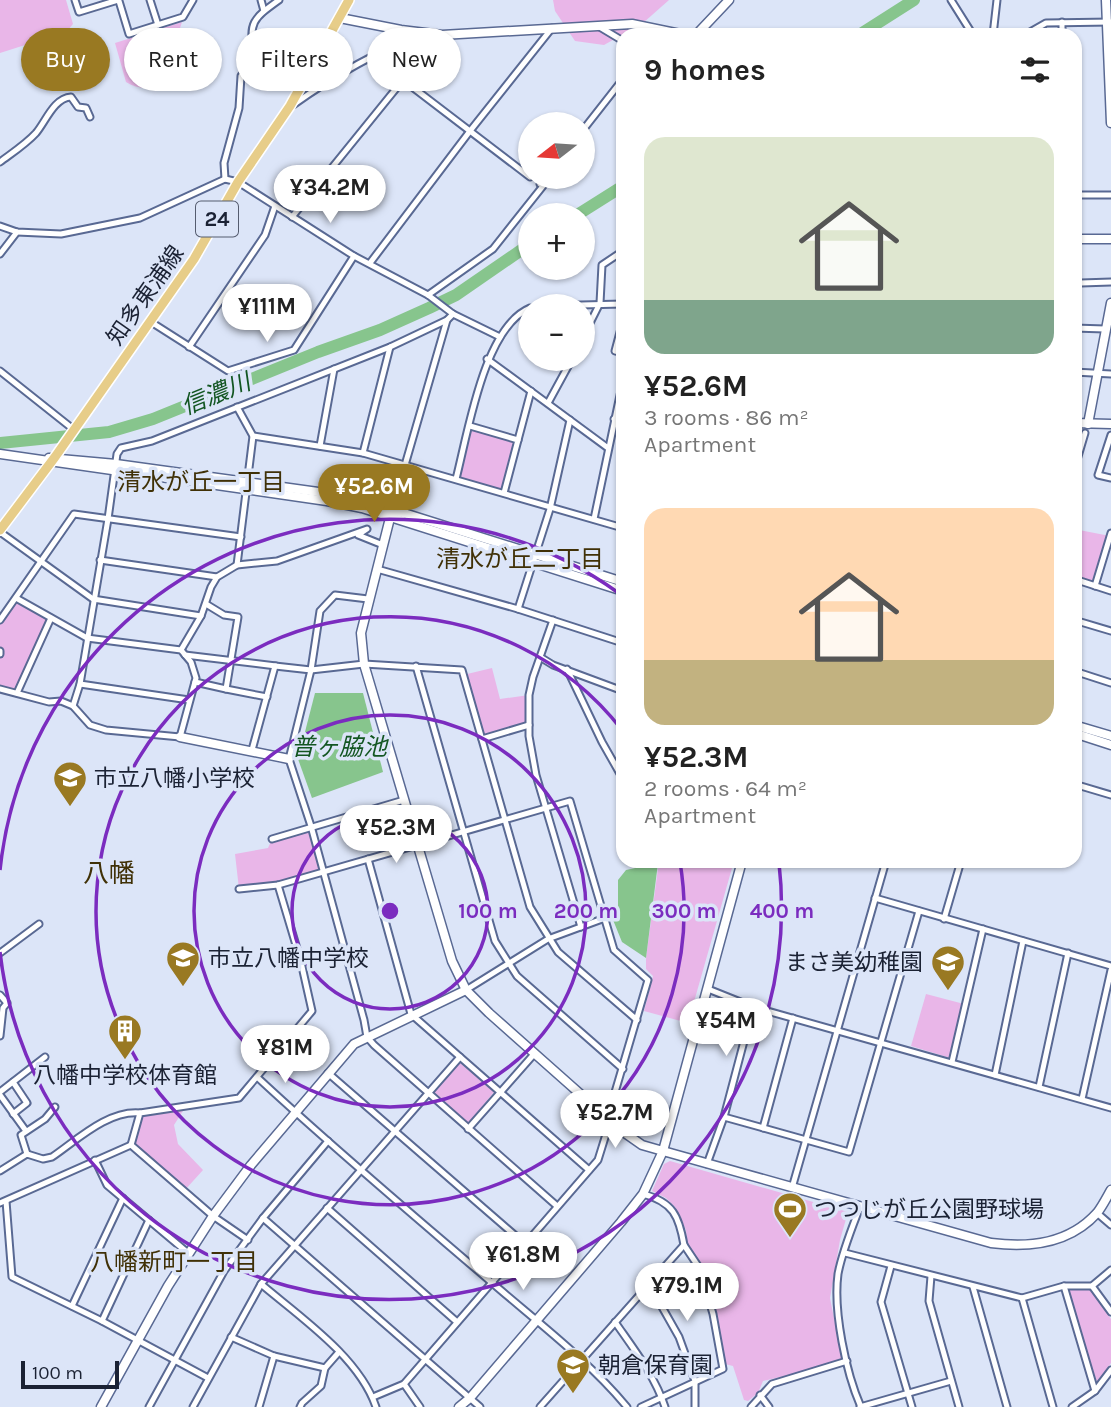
<!DOCTYPE html>
<html lang="en">
<head>
<meta charset="utf-8">
<style>
  :root { --surface:#fff; --page:#f6f6f6; --text:#222; --muted:#767676; --accent:#997922 }
  body { margin:0; font-family:Karla,"Noto Sans JP",sans-serif; background:var(--page); color:var(--text); height:100vh; display:flex; flex-direction:column; font-size:26px; white-space:nowrap }
  * { box-sizing:border-box; margin:0 }
  p { font-size:23px; color:var(--muted) }
  .icon { flex:none; width:38px; height:38px; fill:none; stroke:currentColor; stroke-width:2; stroke-linecap:round; stroke-linejoin:round }
  .map { position:relative; flex:1; overflow:hidden }
  .panel { position:absolute; left:616px; top:28px; width:466px; height:840px; display:flex; flex-direction:column; background:var(--surface); border-radius:21px; box-shadow:0 2px 5px #0004 }
  .panel>* { flex:none }
  .banner { position:absolute; left:21px; top:28px; width:490px; height:63px; display:flex; gap:14px }
  .needle { width:46px; rotate:253deg }
  .buttons { position:absolute; left:518px; top:112px; display:grid; gap:14px }
  .buttons a { display:grid; place-items:center; width:77px; height:77px; border-radius:50%; background:var(--surface); box-shadow:0 2px 5px #0004; font-size:35px }
  .scale { position:absolute; left:21px; bottom:18px; width:98px; box-sizing:border-box; padding-left:7px; border:4px solid #1b2234; border-top:0; font-size:19px; line-height:24px; white-space:nowrap; color:#1b2234; -webkit-text-stroke:5px #dce5f8; paint-order:stroke }
  .price { position:absolute; translate:-50% -60px; padding:0 16px; border-radius:24px; background:#fff; color:#222; font-size:23px; line-height:46px; filter:drop-shadow(0 2px 4px #0008) }
  .price::after { content:''; position:absolute; left:50%; top:42px; width:21px; height:16px; margin-left:-10px; background:inherit; clip-path:polygon(0 0,100% 0,50% 100%) }
  .price.current { background:var(--accent); color:#fff }
  ul { padding:0; list-style:none }
  li { display:grid; align-content:center; gap:14px; height:371px; padding:0 28px }
  li span { display:grid; place-items:center; height:217px; border-radius:21px; color:#555 }
  li>.icon { margin-inline-start:auto }
  span .icon { width:126px; height:126px; fill:#fffc; stroke-width:1 }
  li b { font-size:30px }
  h2 { display:flex; justify-content:space-between; align-items:center; height:84px; padding:0 28px; font-size:30px }
  .chip { padding:0 24px; border-radius:32px; background:var(--surface); box-shadow:0 2px 5px #0004; font-size:24px; line-height:63px }
  .chip.current { background:var(--accent); color:#fff }
  .map>svg:first-child { display:block }
</style>
</head>
<body>
<div class="map">
<svg width="1111" height="1407" viewBox="0 0 1111 1407">
  <rect width="100%" height="100%" fill="#dce5f8"/>
  <g fill="#e9b6e8">
    <path d="M0 0H66L73 24 66 32 0 53Z"/>
    <path d="M553 0H669L643 23 604 45 575 41 555 11Z"/>
    <path d="M182 22 178 34 155 42 153 49 155 58 167 60 180 56 187 75C165 83 147 95 126 82L115 43Z"/>
    <path d="M470 426 518 440 504 493 456 479Z"/>
    <path d="M1074 529 1110 536 1095 586 1075 580Z"/>
    <path d="M16 598 51 618 17 693 0 689V620Z"/>
    <path d="M492 668 500 699 529 695V725L482 739 463 675Z"/>
    <path d="M311 826 322 872 278 885 239 889 235 854 268 848 272 839Z"/>
    <path d="M659 861H734L688 1023 644 1011 653 976 646 969V958Z"/>
    <path d="M926 994 964 1004 950 1058 911 1046Z"/>
    <path d="M459 1062 494 1092 467 1125 434 1092Z"/>
    <path d="M186 1106 174 1125 178 1144 203 1170 184 1191 131 1145 140 1113Z"/>
    <path d="M670 1161 848 1212 840 1240 830 1298 842 1359 811 1370 763 1381 758 1393 748 1401 744 1400 733 1366 725 1364 717 1313 702 1267 687 1244 686 1230 675 1207 666 1198 652 1191 664 1164Z"/>
    <path d="M1064 1286 1090 1290 1111 1319V1363L1097 1382Z"/>
  </g>
  <g fill="#87c58d">
    <path d="M315 693H363L383 772 312 798 298 759Z"/>
    <path d="M658 863 646 958 622 942 611 915 618 906V880L626 870Z"/>
  </g>
  <g fill="none" stroke-linecap="round" stroke-linejoin="round">
    <g stroke="#87c58d" stroke-width="12">
      <path d="M859 35 914 0"/>
      <path d="M577 215 623 186"/>
      <path d="M0 443 109 432 153 419 318 352 380 330 429 308 456 295 530 244"/>
    </g>
    <g stroke="#596993" stroke-width="9">
      <g id="street">
        <path d="M75 0 79 12 118 0"/>
        <path d="M150 0 158 25"/>
        <path d="M261 0 264 11"/>
        <path d="M951 0 973 35"/>
        <path d="M119 1 129 34 183 17 193 0"/>
        <path d="M1062 22V35"/>
        <path d="M598 26 623 41"/>
        <path d="M993 35 997 0"/>
        <path d="M1025 35 1046 23 1111 22"/>
        <path d="M373 57 530 177"/>
        <path d="M293 105C331 78 378 51 422 34"/>
        <path d="M583 130 623 79"/>
        <path d="M0 162C12 153 26 144 36 133 46 121 54 98 71 97L78 107 86 108 90 117"/>
        <path d="M225 179 224 163 239 108 241 76 255 54C247 23 254 18 279 0"/>
        <path d="M1074 195H1111"/>
        <path d="M292 217 403 80"/>
        <path d="M0 226 17 232 61 234 140 218 225 179 238 182 354 256 428 295 453 314 500 337"/>
        <path d="M0 254 17 232"/>
        <path d="M370 263 470 131 552 28"/>
        <path d="M1074 285 1081 283 1111 282"/>
        <path d="M428 295 493 249 543 186 540 184 546 177"/>
        <path d="M539 306 623 304"/>
        <path d="M623 321 615 351 623 353"/>
        <path d="M151 322 228 371 294 350 354 256"/>
        <path d="M1074 328 1105 329"/>
        <path d="M583 337 600 303 602 265 623 251"/>
        <path d="M189 347 265 235 275 206"/>
        <path d="M487 359 608 448"/>
        <path d="M557 359 568 366"/>
        <path d="M0 371 73 429"/>
        <path d="M1074 372 1111 374"/>
        <path d="M548 403 572 359"/>
        <path d="M237 407 253 436 237 565"/>
        <path d="M614 419 623 425"/>
        <path d="M470 426 518 440 504 493"/>
        <path d="M1111 435 1098 475 1111 478"/>
        <path d="M253 436 363 453 623 528"/>
        <path d="M518 440 531 391"/>
        <path d="M320 446 334 369"/>
        <path d="M363 453 390 347"/>
        <path d="M1074 470 1085 433"/>
        <path d="M456 479C468 433 484 327 530 308"/>
        <path d="M392 510 447 320"/>
        <path d="M594 519 623 381"/>
        <path d="M0 532 93 599 201 616"/>
        <path d="M100 560 217 577"/>
        <path d="M377 569 518 609 623 643"/>
        <path d="M1074 579 1111 591"/>
        <path d="M1095 586 1111 533"/>
        <path d="M368 599 335 595 320 611 311 670 289 759 311 826 364 1020 367 1037 374 1045 557 1206"/>
        <path d="M518 609 550 509 570 420"/>
        <path d="M0 620 74 514 241 537"/>
        <path d="M553 620 533 677 529 695V736L536 775 581 927"/>
        <path d="M1074 620 1111 631"/>
        <path d="M181 650 201 616 211 587 217 577 237 565 277 561 367 529 358 535 383 545"/>
        <path d="M0 651V654"/>
        <path d="M185 655 276 666"/>
        <path d="M540 657 553 665 623 691"/>
        <path d="M416 666 495 941 517 976 623 1069"/>
        <path d="M567 669 602 742 623 779"/>
        <path d="M1074 671 1111 683"/>
        <path d="M195 682 226 689 238 617 224 615 206 604"/>
        <path d="M80 684 189 700"/>
        <path d="M0 689 49 702 61 701 73 706 90 725 106 730 180 737 196 678 191 662 181 650 87 638 16 598"/>
        <path d="M226 689 267 697"/>
        <path d="M17 693 51 618"/>
        <path d="M73 706 80 684 108 519 117 454 121 448 152 441 390 347 447 320 453 314"/>
        <path d="M482 739 529 725"/>
        <path d="M252 750 275 666 311 670 364 664 462 670 530 907 558 952 637 1020"/>
        <path d="M1074 784 1111 795"/>
        <path d="M272 839 404 800"/>
        <path d="M368 859 411 1014 589 1170"/>
        <path d="M239 889 278 885 570 801 614 950 648 980 608 1116 607 1131 598 1160 404 1384 373 1397"/>
        <path d="M875 898 1111 966"/>
        <path d="M944 919 961 861"/>
        <path d="M0 953 39 924"/>
        <path d="M708 989 753 1007 1111 1108"/>
        <path d="M466 990 548 939 605 918"/>
        <path d="M0 995 7 1003 3 1008 0 1036"/>
        <path d="M952 1062 983 929"/>
        <path d="M328 1073 525 1244"/>
        <path d="M995 1075 1023 941"/>
        <path d="M257 1077C332 1147 412 1214 490 1281 536 1321 588 1360 627 1407"/>
        <path d="M13 1082 27 1103 13 1114"/>
        <path d="M1039 1087 1068 953"/>
        <path d="M0 1092 45 1057"/>
        <path d="M0 1095 26 1131"/>
        <path d="M1082 1099 1111 970"/>
        <path d="M724 1117 849 1152 919 911"/>
        <path d="M763 1128 793 1018"/>
        <path d="M468 1129 535 1053"/>
        <path d="M131 1145 140 1113 239 1098 312 1011 301 962 278 885"/>
        <path d="M131 1145 213 1216 248 1240"/>
        <path d="M27 1154 21 1135 45 1119 55 1107"/>
        <path d="M95 1160 107 1185 188 1253"/>
        <path d="M707 1164 724 1117 753 1007"/>
        <path d="M0 1171 27 1154 43 1159 52 1157C77 1140 108 1110 140 1113"/>
        <path d="M792 1188 886 861"/>
        <path d="M6 1201 12 1277 102 1321 208 1378"/>
        <path d="M0 1203 131 1145"/>
        <path d="M860 1207C852 1228 842 1252 838 1274 833 1311 846 1373 861 1407"/>
        <path d="M327 1208 457 1322"/>
        <path d="M1097 1213 1111 1225"/>
        <path d="M263 1218 480 1407"/>
        <path d="M845 1253 1022 1298 1064 1286H1092L1111 1270"/>
        <path d="M891 1266 881 1302 912 1407"/>
        <path d="M931 1276 929 1301 959 1407"/>
        <path d="M261 1284C300 1317 359 1357 376 1407"/>
        <path d="M649 1284 679 1337 695 1381V1407"/>
        <path d="M1064 1286 1095 1391"/>
        <path d="M1092 1286 1111 1312"/>
        <path d="M973 1287 1007 1407"/>
        <path d="M1022 1298 1053 1407"/>
        <path d="M72 1306 123 1198"/>
        <path d="M102 1321 149 1220"/>
        <path d="M615 1322C633 1348 655 1376 665 1407"/>
        <path d="M231 1337 274 1356 325 1368 339 1352"/>
        <path d="M404 1384 420 1407"/>
        <path d="M760 1395 769 1407"/>
        <path d="M149 1407 224 1271 263 1218 328 1141"/>
        <path d="M193 1407 261 1284 460 1057"/>
        <path d="M259 1407 274 1356"/>
        <path d="M300 1407 302 1403 321 1386 325 1368"/>
        <path d="M540 1407 684 1245C679 1216 673 1202 643 1194"/>
        <path d="M641 1407 723 1369 713 1314 700 1269 684 1245"/>
        <path d="M751 1407 772 1384 847 1361"/>
        <path d="M860 1407 951 1381"/>
        <path d="M1072 1407 1095 1391 1111 1370"/>
      </g>
    </g>
    <g stroke="#596993" stroke-width="11">
      <g id="secondary">
        <path d="M1106 0 1111 123"/>
        <path d="M340 18 401 30 442 35 632 24 685 35"/>
        <path d="M696 35 729 0"/>
        <path d="M1074 239H1111"/>
        <path d="M1074 423 1111 424"/>
        <path d="M1088 424 1111 303"/>
        <path d="M0 454 327 501 362 508 623 591"/>
        <path d="M49 458 116 464 318 492 407 514 623 582"/>
        <path d="M392 510 361 633 364 664 452 961 466 990 489 1013 622 1131 642 1145 663 1151 742 861"/>
        <path d="M1074 725 1111 736"/>
        <path d="M1074 733 1111 745"/>
        <path d="M180 737 289 759"/>
        <path d="M101 1407 168 1286 213 1216 251 1165 354 1044 466 990"/>
        <path d="M459 1407 470 1398 621 1222 643 1194 663 1151 991 1243C1030 1248 1069 1244 1097 1213 1102 1207 1107 1197 1111 1190"/>
      </g>
    </g>
    <g stroke="#fff" stroke-width="12">
      <path id="primary" d="M0 530 55 457 194 259 238 182 290 106 349 0"/>
    </g>
    <use href="#street" stroke="#fff" stroke-width="5"/>
    <use href="#secondary" stroke="#fff" stroke-width="8"/>
    <use href="#primary" stroke="#e7cd89" stroke-width="9"/>
  </g>
  <g fill="none" stroke="#7b2cbf" stroke-width="3.5">
    <circle cx="390" cy="911" r="98"/>
    <circle cx="390" cy="911" r="196"/>
    <path d="M680 862A294 294 0 1 1 622 730"/>
    <path d="M0 870A392 392 0 0 1 620 594M779 863A392 392 0 1 1 0 952"/>
  </g>
  <defs>
    <g id="school-pin" transform="scale(1.75)"><path d="M0 17L-7.5 6A9.5 9.5 0 1 1 7.5 6Z" fill="#997922" stroke="#dce5f8"/><path d="M0-5L7-2L0 1L-7-2ZM-4 1L0 2.5L4 1V4Q0 6-4 4Z" fill="#fff"/></g>
    <g id="building-pin" transform="scale(1.75)"><path d="M0 17L-7.5 6A9.5 9.5 0 1 1 7.5 6Z" fill="#997922" stroke="#dce5f8"/><path d="M-4-6H4V6H1V3H-1V6H-4ZM-2.5-4.3h1.7v1.8h-1.7ZM.8-4.3h1.7v1.8H.8ZM-2.5-1h1.7V.8h-1.7ZM.8-1h1.7V.8H.8Z" fill="#fff"/></g>
    <g id="stadium-pin" transform="scale(1.75)"><path d="M0 17L-7.5 6A9.5 9.5 0 1 1 7.5 6Z" fill="#997922" stroke="#dce5f8"/><path d="M0-5a6.5 5 0 1 0 0 10a6.5 5 0 1 0 0-10ZM-3.5-1.8h7v3.6h-7Z" fill="#fff"/></g>
  </defs>
  <g fill-rule="evenodd">
    <use href="#school-pin" x="70" y="778"/>
    <use href="#school-pin" x="183" y="958"/>
    <use href="#school-pin" x="948" y="962"/>
    <use href="#building-pin" x="125" y="1031"/>
    <use href="#stadium-pin" x="790" y="1209"/>
    <use href="#school-pin" x="573" y="1365"/>
  </g>
  <g text-anchor="middle" stroke-width="7" stroke-linejoin="round" paint-order="stroke">
    <rect fill="#dce5f8" stroke="#555c6f" stroke-width="2" x="196" y="201.5" width="42" height="35" rx="5"/>
    <g font-size="21" font-weight="bold" fill="#1b2234">
      <text x="217" y="226">24</text>
    </g>
    <g font-size="23" fill="#1b2234" stroke="#dce5f8">
      <text transform="translate(145 295) rotate(-55)" y="8">知多東浦線</text>
    </g>
    <g font-size="23" fill="#1b2234" stroke="#dce5f8" text-anchor="start">
      <text x="94" y="786">市立八幡小学校</text>
      <text x="208" y="966">市立八幡中学校</text>
      <text x="923" y="970" text-anchor="end">まさ美幼稚園</text>
      <text x="125" y="1083" text-anchor="middle">八幡中学校体育館</text>
      <text x="814" y="1217">つつじが丘公園野球場</text>
      <text x="598" y="1373">朝倉保育園</text>
    </g>
    <g font-size="24" font-style="italic" fill="#135622" stroke="#dce5f8">
      <text transform="translate(216 394) rotate(-22)" y="8">信濃川</text>
      <text x="339" y="755">普ヶ脇池</text>
    </g>
    <g font-size="24" fill="#403107" stroke="#dce5f8">
      <text x="201" y="490">清水が丘一丁目</text>
      <text x="520" y="567">清水が丘二丁目</text>
      <text x="174" y="1270">八幡新町一丁目</text>
    </g>
    <g font-size="26" fill="#403107" stroke="#dce5f8">
      <text x="109" y="882">八幡</text>
    </g>
  </g>
  <circle cx="390" cy="911" r="10" fill="#7b2cbf" stroke="#dce5f8" stroke-width="3.5"/>
  <g font-size="21" text-anchor="middle" font-weight="bold" fill="#7b2cbf" stroke="#dce5f8" stroke-width="7" stroke-linejoin="round" paint-order="stroke">
    <text x="488" y="918">100 m</text>
    <text x="586" y="918">200 m</text>
    <text x="684" y="918">300 m</text>
    <text x="782" y="918">400 m</text>
  </g>
</svg>
<div class="buttons">
<a><svg class="needle" viewBox="-14 -14 28 28"><path d="M0-13l5 13h-10z" fill="#e53935"/><path d="M0 13l5-13h-10z" fill="#767676"/></svg></a>
<a>+</a>
<a>−</a>
</div>
<div class="scale">100 m</div>
<b class="price" style="left:330px;top:225px">¥34.2M</b>
<b class="price" style="left:267px;top:344px">¥111M</b>
<b class="price current" style="left:374px;top:524px">¥52.6M</b>
<b class="price" style="left:396px;top:865px">¥52.3M</b>
<b class="price" style="left:726px;top:1058px">¥54M</b>
<b class="price" style="left:285px;top:1085px">¥81M</b>
<b class="price" style="left:615px;top:1150px">¥52.7M</b>
<b class="price" style="left:523px;top:1292px">¥61.8M</b>
<b class="price" style="left:687px;top:1323px">¥79.1M</b>
<div class="banner">
<a class="chip current">Buy</a>
<a class="chip">Rent</a>
<a class="chip">Filters</a>
<a class="chip">New</a>
</div>
<section class="panel">
<h2>9 homes<svg class="icon" aria-label="filters" viewBox="0 0 24 24"><path d="M4 7h16M4 17h16"/><circle cx="9" cy="7" r="2"/><circle cx="15" cy="17" r="2"/></svg></h2>
<ul>
<li><span style="background:linear-gradient(#dfe7d0 75%,#7fa58c 0)"><svg class="icon" aria-label="home" viewBox="0 0 24 24"><path d="M3 11l9-7 9 7M6 9v11h12V9"/></svg></span><div><b>¥52.6M</b><p>3 rooms · 86 m²</p><p>Apartment</p></div></li>
<li><span style="background:linear-gradient(#ffd9b3 70%,#c2b280 0)"><svg class="icon" aria-label="home" viewBox="0 0 24 24"><path d="M3 11l9-7 9 7M6 9v11h12V9"/></svg></span><div><b>¥52.3M</b><p>2 rooms · 64 m²</p><p>Apartment</p></div></li>
</ul>
</section>
</div>
</body>
</html>
